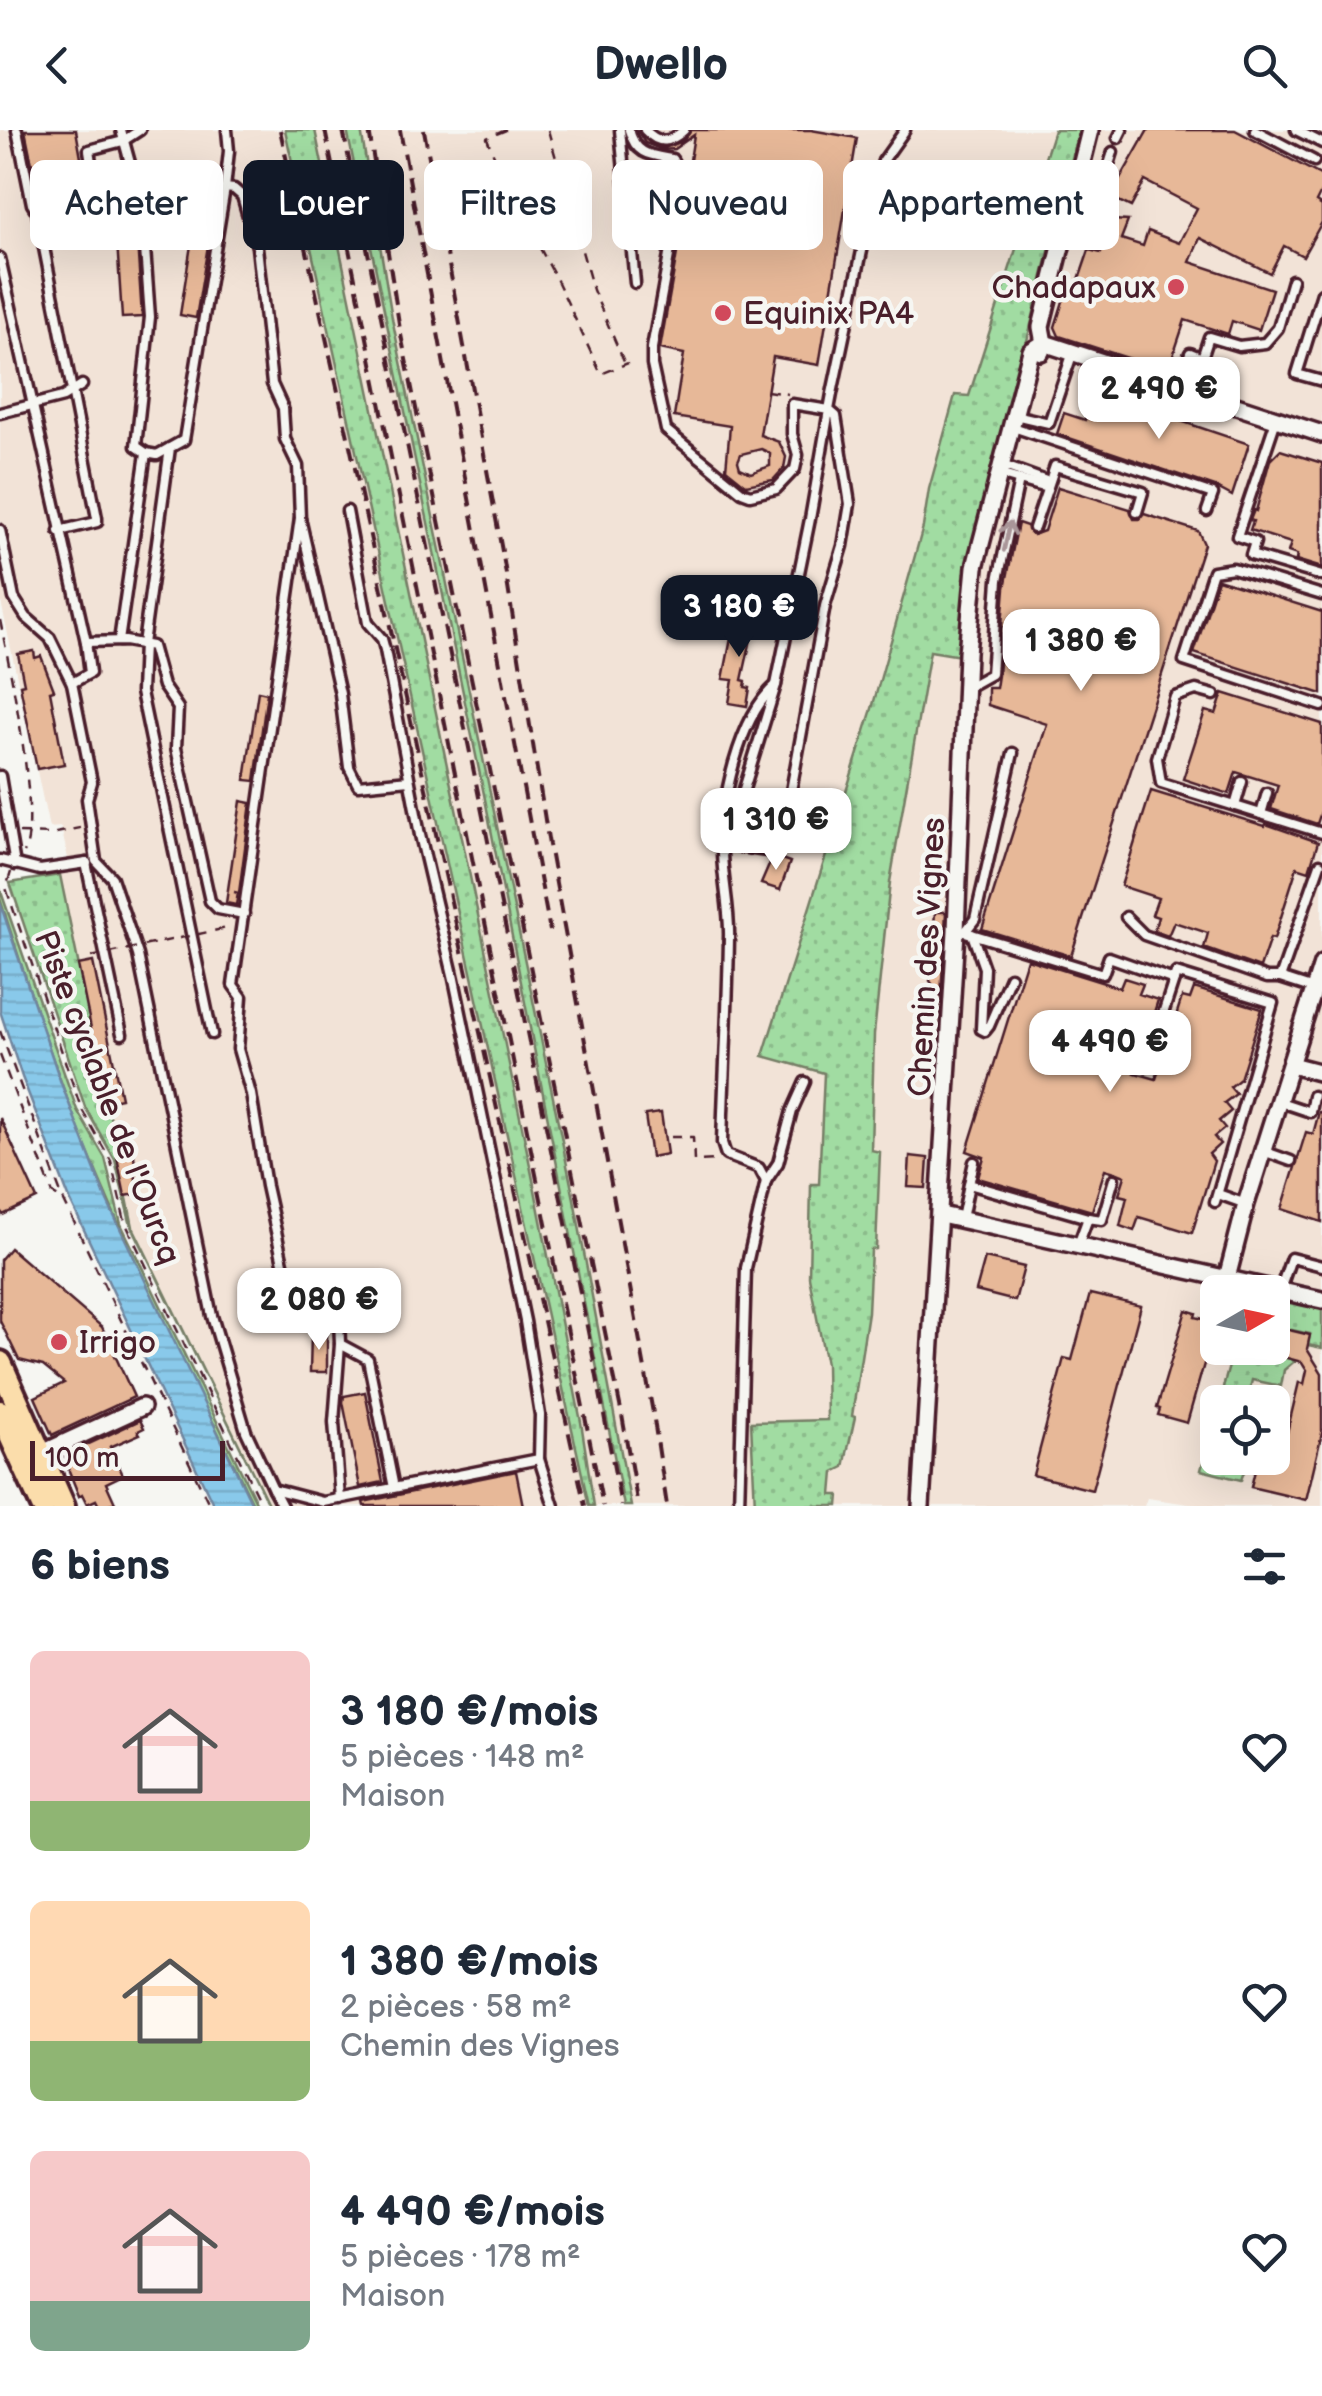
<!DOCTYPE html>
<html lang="fr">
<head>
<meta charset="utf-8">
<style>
  :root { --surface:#fff; --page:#f2f2f3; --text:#1f2937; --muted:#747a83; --accent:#111827 }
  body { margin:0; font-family:"Balsamiq Sans",sans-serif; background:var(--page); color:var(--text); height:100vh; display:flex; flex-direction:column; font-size:38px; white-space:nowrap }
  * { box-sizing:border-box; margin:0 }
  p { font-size:32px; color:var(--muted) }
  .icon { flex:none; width:55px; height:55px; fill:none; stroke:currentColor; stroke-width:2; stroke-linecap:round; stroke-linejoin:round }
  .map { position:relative; height:1376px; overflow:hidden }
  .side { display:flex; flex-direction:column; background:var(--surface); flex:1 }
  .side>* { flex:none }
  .top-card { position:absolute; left:30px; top:30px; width:1262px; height:90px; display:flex; gap:20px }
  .needle { width:65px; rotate:81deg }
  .buttons { position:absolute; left:1200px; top:1145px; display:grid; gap:20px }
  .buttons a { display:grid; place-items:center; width:90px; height:90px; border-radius:15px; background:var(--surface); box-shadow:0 10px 40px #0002; font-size:50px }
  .scale { position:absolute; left:30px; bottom:25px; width:195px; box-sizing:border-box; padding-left:10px; border:5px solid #4a1f2b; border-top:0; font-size:28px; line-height:35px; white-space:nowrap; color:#4a1f2b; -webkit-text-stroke:8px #f6f6f2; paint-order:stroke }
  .price { position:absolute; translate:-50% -85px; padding:0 22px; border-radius:20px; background:#fff; color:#222; font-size:32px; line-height:65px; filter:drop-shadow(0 2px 5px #0008) }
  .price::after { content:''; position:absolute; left:50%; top:60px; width:30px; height:22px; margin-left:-15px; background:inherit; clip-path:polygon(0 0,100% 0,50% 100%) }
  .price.current { background:var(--accent); color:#fff }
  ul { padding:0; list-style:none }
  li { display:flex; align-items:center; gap:30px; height:250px; padding:0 30px }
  li span { display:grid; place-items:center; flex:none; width:280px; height:200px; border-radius:15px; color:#555 }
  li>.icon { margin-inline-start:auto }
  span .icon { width:120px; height:120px; fill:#fffc; stroke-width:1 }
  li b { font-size:42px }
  h2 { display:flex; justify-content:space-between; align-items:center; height:120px; padding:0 30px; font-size:42px }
  .chip { padding:0 35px; border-radius:15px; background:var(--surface); box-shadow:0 10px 40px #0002; font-size:35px; line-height:90px }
  .chip.current { background:var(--accent); color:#fff }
  header { display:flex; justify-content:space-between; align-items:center; height:130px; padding:0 30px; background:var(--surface); font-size:45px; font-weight:700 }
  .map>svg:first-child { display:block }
</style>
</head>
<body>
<header><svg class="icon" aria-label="back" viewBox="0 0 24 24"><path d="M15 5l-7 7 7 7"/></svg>Dwello<svg class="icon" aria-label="search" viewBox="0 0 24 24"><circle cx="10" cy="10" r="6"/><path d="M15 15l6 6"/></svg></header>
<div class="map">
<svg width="1322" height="1376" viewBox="0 0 1322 1376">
  <defs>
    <pattern id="grass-dots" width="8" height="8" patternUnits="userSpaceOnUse" patternTransform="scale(2.5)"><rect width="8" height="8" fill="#a1dca2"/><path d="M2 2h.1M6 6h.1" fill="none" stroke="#8cbc8c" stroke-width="1.8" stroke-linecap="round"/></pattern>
    <pattern id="water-rules" width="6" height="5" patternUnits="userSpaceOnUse" patternTransform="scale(2.5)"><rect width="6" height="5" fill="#89c9ea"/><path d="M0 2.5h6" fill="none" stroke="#78acc9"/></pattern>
  </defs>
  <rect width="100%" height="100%" fill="#f6f6f2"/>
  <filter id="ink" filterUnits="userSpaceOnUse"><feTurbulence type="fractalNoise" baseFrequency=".01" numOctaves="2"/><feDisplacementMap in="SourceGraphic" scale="20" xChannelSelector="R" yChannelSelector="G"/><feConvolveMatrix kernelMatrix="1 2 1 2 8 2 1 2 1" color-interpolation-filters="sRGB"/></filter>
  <g filter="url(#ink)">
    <g fill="#f2e3d7" fill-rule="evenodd">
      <path d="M0 0H1054L969 267 955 265 929 359 923 397 871 582 763 925 824 943 819 1055H810L809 1147 826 1234 827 1290 751 1292 755 1376H269L133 1097 60 745 71 742 61 697 49 698 0 467Z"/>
      <path d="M1079 0H1322V1376H1203L1147 1368 1144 1376H838L839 1366 831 1365 834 1342 844 1337 850 1321 852 1287 868 1182 871 1119H876L880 1023 870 1021 874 904 890 752 930 521 960 526 1002 312ZM1218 1162H1272V1218H1218ZM1218 1272H1272V1328H1218Z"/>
    </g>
    <g fill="url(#grass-dots)" stroke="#767e66" stroke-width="2.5">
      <path d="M285 0H315L532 1045 581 1292 594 1376H589Z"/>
      <path d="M347 0H361L392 188 574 1069 631 1376H624L486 674Z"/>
      <path d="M1054 0H1079L1002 312 961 526 930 521 890 752 874 904 871 1020 880 1022 876 1119 871 1120 868 1182 852 1286 855 1287 844 1337 834 1342 832 1365H839L838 1376H755L751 1292 827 1290 826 1234 809 1147 811 1054H819L824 943 763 926 871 582 923 397 929 359 955 265 969 266Z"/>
      <path d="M60 745 133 1097 269 1376 130 1092 115 1030 85 977 10 753Z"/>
      <path d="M0 759 77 980 105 1028 121 1094 258 1376H254C196 1257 135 1138 85 1015 53 935 27 852 0 769Z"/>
      <path d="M1272 1167 1322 1178V1218L1308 1215 1310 1204 1273 1196Z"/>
      <path d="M1234 1218H1263V1222L1296 1230 1284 1240 1281 1256 1252 1250 1247 1272H1219Z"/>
      <path d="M1217 1277 1218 1328H1249L1241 1350 1201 1340Z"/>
    </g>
    <path fill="url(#water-rules)" stroke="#70859e" stroke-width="2.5" d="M0 773 61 953 107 1071 253 1376H214L70 1070 22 947 0 881Z"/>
    <g fill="#e7b898" stroke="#4a1f2b" stroke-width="2.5" fill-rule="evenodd">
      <path d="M25 0H76L87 62 40 73Z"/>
      <path d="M637 0 651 14 664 18 683 11 691 0H811L857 8 819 235 773 227 760 305 779 312 786 327 784 338 773 350 746 355 726 339 730 296 674 287 684 224 660 219 690 50 688 43 694 5 674 19 663 20 645 13ZM761 319 770 323V336L751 343 740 338 738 331 741 324Z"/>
      <path d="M1148 0H1235L1322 46V60L1316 72 1322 76V92L1303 126 1284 116 1270 143 1200 108 1190 132 1272 159 1259 200 1232 191 1228 204 1185 190 1168 241 1059 206 1055 197 1065 165 1073 167 1089 120 1101 123 1113 90 1128 91 1121 109 1143 116 1148 101 1179 113 1197 78 1145 51 1131 77 1110 67Z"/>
      <path d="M199 64 216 67 196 188 180 185Z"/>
      <path d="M135 79 142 187 122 188 115 80Z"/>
      <path d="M1095 262 1249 314 1232 366 1215 357 1057 304 1064 283 1085 290Z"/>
      <path d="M1280 320 1322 333V438L1296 430 1297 425 1288 422 1291 413 1250 400 1253 391 1250 390 1254 380 1256 381 1270 330Z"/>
      <path d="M1058 357 1130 379 1134 389H1140L1144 384 1198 401 1204 414 1071 826 982 799 1047 594 988 575V558H996L998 545 1005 458 1018 393 1027 396 1033 405 1044 401Z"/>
      <path d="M1218 449 1322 482V564L1194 523Z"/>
      <path d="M735 488 755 491 742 550 746 551 745 557 750 558 747 576 729 573 733 550 723 549Z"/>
      <path d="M34 521 35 528 41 526 54 560 50 561 64 634 37 639 20 555 24 554 18 524Z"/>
      <path d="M258 561 267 563 255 651 245 650Z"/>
      <path d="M1223 563 1322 594V679L1317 694 1271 679 1278 655 1236 642 1229 664 1183 649 1205 581 1216 584Z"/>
      <path d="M1151 661 1265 696 1266 694 1318 712 1309 741 1297 737 1274 809 1270 808 1260 838 1204 818 1208 803 1174 792 1168 806 1154 801 1158 787 1152 785 1158 768 1121 756Z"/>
      <path d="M241 671 251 673 239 763 234 762 238 763 236 775 226 773Z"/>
      <path d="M773 726 790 732 780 760 761 754Z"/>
      <path d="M935 782H946L941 866 930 851Z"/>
      <path d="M1027 829 1120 858 1124 848 1143 854 1139 864 1158 870 1135 943 1156 949 1182 867 1190 869 1194 858 1262 879 1240 949 1230 957 1236 964 1224 973 1231 981 1219 991 1225 998 1214 1007 1220 1014 1209 1024 1214 1031 1192 1103 1139 1087 1134 1101 1120 1096 1127 1067 1119 1065 1125 1046 1115 1042 1105 1039 1092 1081 978 1048 984 1027 967 1021Z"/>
      <path d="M93 832 121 968 106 971 78 835Z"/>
      <path d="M1319 982H1322V1092L1282 1079 1306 1002 1313 1004Z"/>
      <path d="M661 983 667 1024 651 1027 645 985Z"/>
      <path d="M0 988 37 1069 3 1085 0 1080Z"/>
      <path d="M134 1024 137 1064 125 1066 117 1027Z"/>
      <path d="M910 1026 928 1028 926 1058 908 1057Z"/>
      <path d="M10 1118 102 1197 134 1267 52 1305 35 1267 64 1253 43 1236 19 1230 0 1191V1130Z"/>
      <path d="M985 1128 1024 1137 1015 1171 976 1161Z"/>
      <path d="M1090 1164 1141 1176 1092 1360 1033 1345 1064 1228 1072 1230Z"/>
      <path d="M1186 1180 1196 1183 1195 1187 1216 1192 1187 1293 1158 1285 1160 1279 1157 1278Z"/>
      <path d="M1272 1196 1310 1205 1307 1219 1322 1243V1303L1306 1370 1251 1357 1258 1328H1281L1299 1252 1304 1254 1307 1240 1302 1232 1272 1224Z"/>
      <path d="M311 1204H327V1242H310Z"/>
      <path d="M365 1262 383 1352 360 1357 343 1272 344 1266Z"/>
      <path d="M140 1290 144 1298 138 1301 140 1304 110 1317 123 1345 106 1353 115 1373 99 1376 96 1370 87 1374 82 1364 79 1366 63 1326Z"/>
      <path d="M516 1341 523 1376H364L363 1372Z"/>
    </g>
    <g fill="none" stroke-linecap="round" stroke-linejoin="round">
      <g stroke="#4a1f2b" stroke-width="15">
        <g id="service">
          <path d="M17 0 32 74 37 82 97 388V392L59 401"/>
          <path d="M121 0 142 77 150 187 136 316 146 323"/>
          <path d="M227 0 229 21 225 58 234 59 242 66 257 117 272 254 283 278 285 309 298 336 300 388 340 564 349 637 358 655 409 650"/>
          <path d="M620 0 635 153"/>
          <path d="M629 0C636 25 649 25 672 29L683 49 652 218V235L666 300 742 362 750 365 776 359 795 339 798 325 792 304V274L829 280 836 286 850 374 843 416 825 476 784 699 777 715 767 721 740 717 735 711 733 695 776 555 808 399 810 389 829 280 832 264 875 59 883 31 905 0"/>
          <path d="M645 0C659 15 670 13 684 0"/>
          <path d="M1255 0 1314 31"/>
          <path d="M1296 0 1322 13"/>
          <path d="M1118 8 1122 0"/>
          <path d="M1079 54 1101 60 1113 22"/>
          <path d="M37 82 92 69 96 62 89 20 123 11 140 0"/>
          <path d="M0 128 86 512 90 543 72 553"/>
          <path d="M1322 163 1297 244 1322 251"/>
          <path d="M1178 258 1190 223 1202 228 1209 207 1239 216 1265 213 1278 198 1292 150"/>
          <path d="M0 283 63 267 82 255"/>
          <path d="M1015 285 1049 293 1073 222"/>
          <path d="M1276 290 1237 406 1255 412 1251 425 1322 446"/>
          <path d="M1013 297 1213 364 1207 381"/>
          <path d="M170 318 143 514 141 562 212 904"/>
          <path d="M1002 335 1049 352"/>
          <path d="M999 344 1047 358"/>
          <path d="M300 388 233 855 242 867 238 919 251 964 266 1056 285 1142 298 1164 339 1187 340 1214"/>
          <path d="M1034 398 1055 336 1143 362 1137 382"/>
          <path d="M0 400 14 468 26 487 50 508 72 553 92 652 87 669 96 731 112 748 138 825 212 1186 246 1301 273 1359 323 1372 539 1329 540 1285 525 1191 454 849 420 705 385 520 382 509 368 493 347 381"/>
          <path d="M1322 465 1233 438 1213 441 1184 531 1322 576"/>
          <path d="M119 511 146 323 157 325 184 310 225 58"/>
          <path d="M86 512 125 511 152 516 163 556 178 578 176 618 210 771 218 779 244 784"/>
          <path d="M966 558 991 544 998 450 1019 350"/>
          <path d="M1214 565 1196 560 1175 567 1157 628 1161 653 1322 703"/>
          <path d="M0 646 15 735"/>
          <path d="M1235 676 1242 652"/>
          <path d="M1261 684 1267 663"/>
          <path d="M0 730 40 740 87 733"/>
          <path d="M86 733 122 904"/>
          <path d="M1126 787 1144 805 1267 848H1280"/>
          <path d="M961 801 965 802 975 789 1013 623"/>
          <path d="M965 802 1103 844 1109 827 1174 850 1146 936"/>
          <path d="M972 804 984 838 981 899 985 901 989 896 1010 847"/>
          <path d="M1174 850 1176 843 1273 873 1215 1072"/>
          <path d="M1314 859 1280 848 1320 734"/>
          <path d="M1280 972 1310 982 1313 966"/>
          <path d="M1263 1021 1291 1031"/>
          <path d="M766 1051 759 1038 726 1025 722 1013C724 945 728 876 729 808 730 780 723 752 722 724 719 675 739 587 776 555"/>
          <path d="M969 1054 974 1032"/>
          <path d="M1218 1064 1246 1074"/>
          <path d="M962 1089 969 1054 1088 1088"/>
          <path d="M1078 1115 1088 1088 1102 1090 1114 1049"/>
          <path d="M1280 1160 1291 1128 1322 1136"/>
          <path d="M539 1329 554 1376"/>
          <path d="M273 1359 282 1376"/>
          <path d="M340 1369 334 1292 340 1214 368 1229 393 1353"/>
          <path d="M739 1376 746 1138 766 1051 778 1033 792 981 805 952"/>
        </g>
      </g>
      <g stroke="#4a1f2b" stroke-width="22">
        <g id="minor">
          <path d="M1044 213 1322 304"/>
          <path d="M1041 222 1044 213 1041 197 1090 0"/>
          <path d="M1291 935 1322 943"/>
          <path d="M941 1085 1322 1170"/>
          <path d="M1227 1148 1246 1074 1322 834"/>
          <path d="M40 1324 142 1277"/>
          <path d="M921 1376 956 801 967 523 975 437 1031 221 1044 213"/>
        </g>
      </g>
      <g stroke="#4a1f2b" stroke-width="30">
        <g id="primary">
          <path d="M0 1233 63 1376"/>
          <path d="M0 1282 43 1376"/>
        </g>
      </g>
      <g stroke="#4a1f2b" stroke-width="2.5" stroke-dasharray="10 8" stroke-linecap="butt">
        <path d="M506 0 487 8C498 37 510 63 529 88L528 96 555 146 601 244 628 233"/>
        <path d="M548 0 593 160 625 234"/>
        <path d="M767 261 788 264"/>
        <path d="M0 490C9 534 42 688 24 723"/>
        <path d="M19 703 51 704 80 698"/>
        <path d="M11 742 6 758 81 978 111 1031 125 1092 262 1376"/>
        <path d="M0 901 63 1069 210 1376"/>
        <path d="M0 925 53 1064 61 1068"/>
        <path d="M671 1007H693L694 1031 716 1030"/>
      </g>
      <use href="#service" stroke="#f6f6f2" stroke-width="8"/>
      <use href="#minor" stroke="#f6f6f2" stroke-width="15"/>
      <use href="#primary" stroke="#fbddab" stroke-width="22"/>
      <g stroke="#4a1f2b" stroke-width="4" stroke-dasharray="15 8" stroke-linecap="butt">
        <path d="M280 0 585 1376"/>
        <path d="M325 0 603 1376"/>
        <path d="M343 0 594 1231 621 1376"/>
        <path d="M369 0 400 200 622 1285 638 1376"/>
        <path d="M400 0 550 801"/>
        <path d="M424 0 504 432 549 715 653 1283 667 1376"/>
      </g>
      <path stroke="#4a1f2b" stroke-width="2.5" stroke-dasharray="10 8" stroke-linecap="butt" d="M91 827 227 798"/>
    </g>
    <defs><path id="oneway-shaft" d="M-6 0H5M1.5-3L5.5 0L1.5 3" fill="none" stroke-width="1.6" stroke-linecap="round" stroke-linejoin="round" transform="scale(2.5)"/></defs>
    <use stroke="#a99598" href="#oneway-shaft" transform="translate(1007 406) rotate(-78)"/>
  </g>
  <g fill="#d1495b" stroke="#f6f6f2" stroke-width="4">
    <circle cx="1176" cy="157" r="10"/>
    <circle cx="723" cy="183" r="10"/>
    <circle cx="59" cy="1212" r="10"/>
  </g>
  <g text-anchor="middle" stroke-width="9" stroke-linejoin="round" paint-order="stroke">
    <g font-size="32" fill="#4a1f2b" stroke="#f6f6f2" text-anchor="start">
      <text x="1156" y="168" text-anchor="end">Chadapaux</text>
      <text x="743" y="194">Equinix PA4</text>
      <text x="79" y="1223">Irrigo</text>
    </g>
    <g font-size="32" fill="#4a1f2b" stroke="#f6f6f2">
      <text transform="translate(926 827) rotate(-87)" y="11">Chemin des Vignes</text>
      <text transform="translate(108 967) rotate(69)" y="11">Piste cyclable de l'Ourcq</text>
    </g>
  </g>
</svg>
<div class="buttons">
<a><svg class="needle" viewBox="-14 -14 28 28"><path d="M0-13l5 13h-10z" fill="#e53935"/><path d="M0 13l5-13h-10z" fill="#747a83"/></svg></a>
<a><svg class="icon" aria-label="locate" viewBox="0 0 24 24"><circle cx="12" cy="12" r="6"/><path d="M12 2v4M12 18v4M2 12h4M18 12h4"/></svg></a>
</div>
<div class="scale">100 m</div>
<b class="price" style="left:1159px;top:312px">2 490 €</b>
<b class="price current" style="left:739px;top:530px">3 180 €</b>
<b class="price" style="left:1081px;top:564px">1 380 €</b>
<b class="price" style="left:776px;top:743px">1 310 €</b>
<b class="price" style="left:1110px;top:965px">4 490 €</b>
<b class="price" style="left:319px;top:1223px">2 080 €</b>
<div class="top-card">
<a class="chip">Acheter</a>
<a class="chip current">Louer</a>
<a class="chip">Filtres</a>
<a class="chip">Nouveau</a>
<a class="chip">Appartement</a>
</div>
</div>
<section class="side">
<h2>6 biens<svg class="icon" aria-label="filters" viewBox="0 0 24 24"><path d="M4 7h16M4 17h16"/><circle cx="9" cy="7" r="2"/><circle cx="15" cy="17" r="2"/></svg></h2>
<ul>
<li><span style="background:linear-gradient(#f6c9c9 75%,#8fb573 0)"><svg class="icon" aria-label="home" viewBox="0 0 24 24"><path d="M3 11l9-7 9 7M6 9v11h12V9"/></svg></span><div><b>3 180 €/mois</b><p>5 pièces · 148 m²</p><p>Maison</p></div><svg class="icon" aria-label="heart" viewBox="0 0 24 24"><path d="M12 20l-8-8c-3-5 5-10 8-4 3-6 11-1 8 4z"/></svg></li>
<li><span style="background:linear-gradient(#ffd9b3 70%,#8fb573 0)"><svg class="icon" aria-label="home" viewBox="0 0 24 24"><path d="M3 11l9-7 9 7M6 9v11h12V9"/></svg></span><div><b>1 380 €/mois</b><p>2 pièces · 58 m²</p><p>Chemin des Vignes</p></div><svg class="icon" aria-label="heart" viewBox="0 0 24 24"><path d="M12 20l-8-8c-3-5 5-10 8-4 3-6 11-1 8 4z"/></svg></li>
<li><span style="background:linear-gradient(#f6c9c9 75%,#7fa58c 0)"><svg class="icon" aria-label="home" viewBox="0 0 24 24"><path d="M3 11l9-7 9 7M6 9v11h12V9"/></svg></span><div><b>4 490 €/mois</b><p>5 pièces · 178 m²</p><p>Maison</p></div><svg class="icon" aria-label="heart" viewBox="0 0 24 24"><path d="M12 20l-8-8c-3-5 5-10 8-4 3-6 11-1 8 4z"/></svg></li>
</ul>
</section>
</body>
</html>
